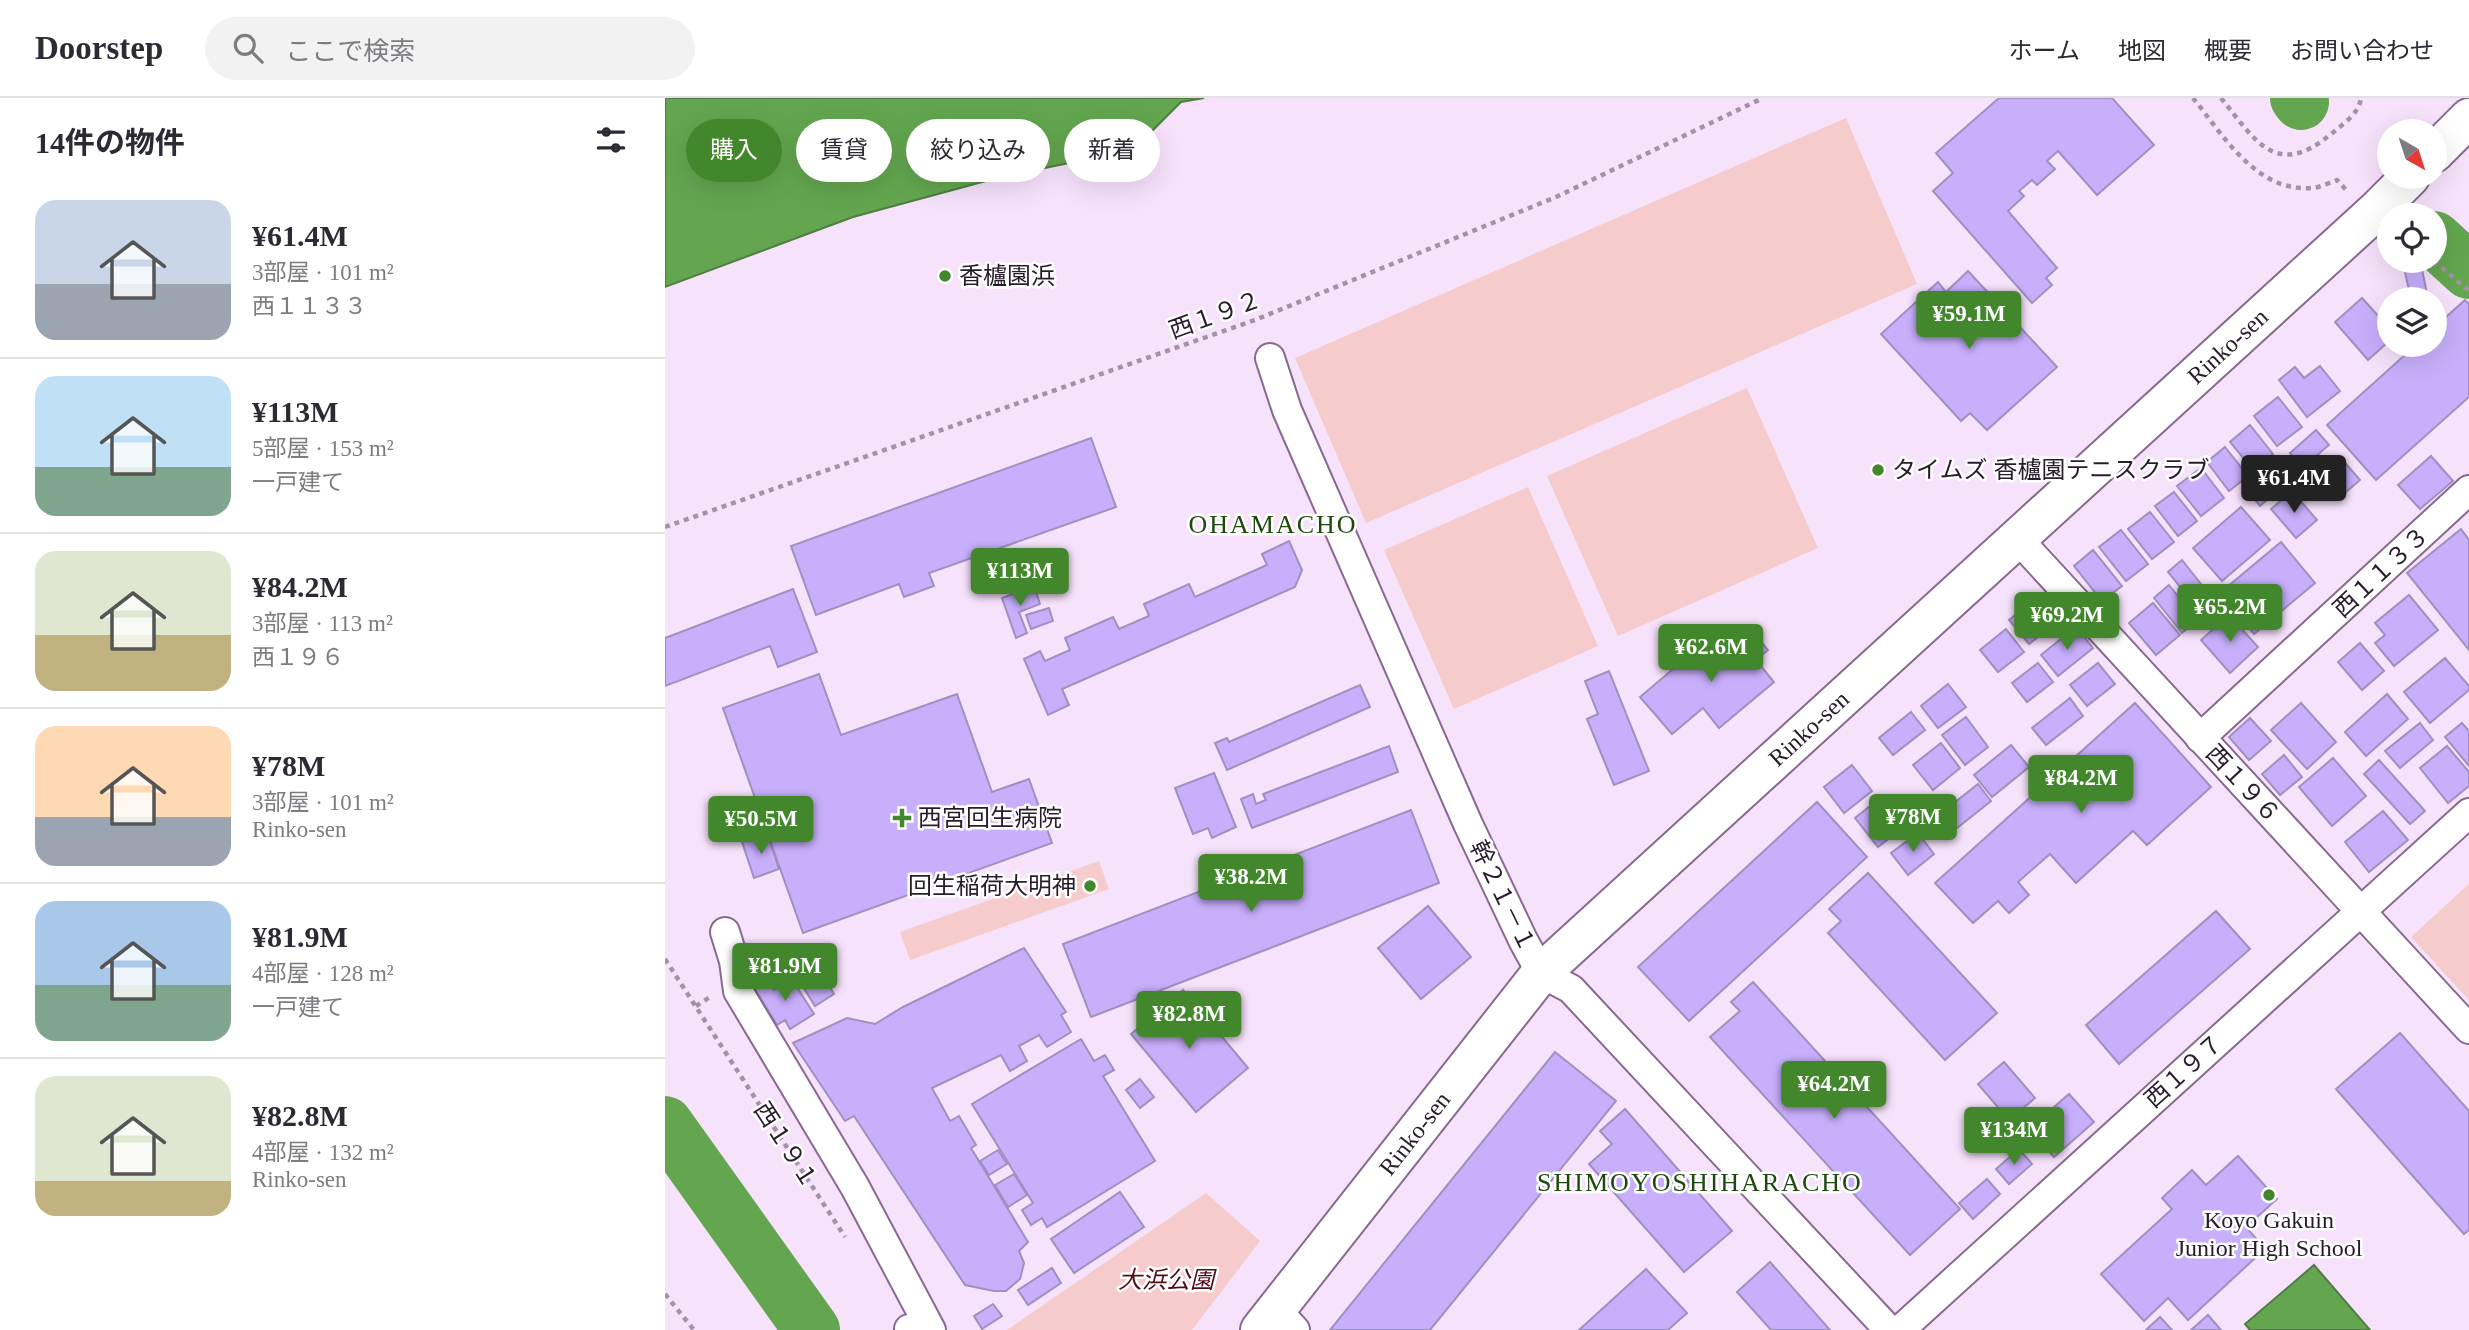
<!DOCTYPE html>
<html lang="ja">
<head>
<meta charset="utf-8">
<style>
  :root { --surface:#fff; --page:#f2f2f3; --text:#2b2b33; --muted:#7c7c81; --line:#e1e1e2; --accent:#43872c }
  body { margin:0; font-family:"Times New Roman","Noto Sans JP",serif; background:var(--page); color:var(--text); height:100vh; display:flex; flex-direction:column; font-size:26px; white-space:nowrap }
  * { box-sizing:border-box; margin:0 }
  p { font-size:23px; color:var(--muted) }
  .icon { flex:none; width:38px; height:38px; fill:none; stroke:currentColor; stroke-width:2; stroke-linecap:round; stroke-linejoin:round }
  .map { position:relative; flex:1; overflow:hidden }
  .panel { display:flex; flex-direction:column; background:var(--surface); width:665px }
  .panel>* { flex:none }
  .banner { position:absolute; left:21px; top:21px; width:665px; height:63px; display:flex; gap:14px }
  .needle { width:46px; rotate:141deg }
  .tools { position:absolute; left:1712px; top:21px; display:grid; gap:14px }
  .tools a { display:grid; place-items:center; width:70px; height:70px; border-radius:50%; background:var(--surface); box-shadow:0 7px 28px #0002; font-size:35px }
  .price { position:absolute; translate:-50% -60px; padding:0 16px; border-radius:7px; background:var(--accent); color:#fff; font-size:23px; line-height:46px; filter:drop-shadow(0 2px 4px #0008) }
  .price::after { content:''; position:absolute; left:50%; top:42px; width:21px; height:16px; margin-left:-10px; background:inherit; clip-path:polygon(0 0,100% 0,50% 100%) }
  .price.active { background:#222; color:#fff }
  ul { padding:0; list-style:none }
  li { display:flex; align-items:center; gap:21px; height:175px; padding:0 35px }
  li+li { border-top:2px solid var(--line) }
  li span { display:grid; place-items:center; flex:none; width:196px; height:140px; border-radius:21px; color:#555 }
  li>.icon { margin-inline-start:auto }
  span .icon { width:84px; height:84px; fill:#fffc; stroke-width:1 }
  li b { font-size:30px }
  h2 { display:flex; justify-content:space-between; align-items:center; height:84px; padding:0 35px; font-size:30px }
  .pill { padding:0 24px; border-radius:32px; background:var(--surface); box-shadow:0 7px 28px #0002; font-size:24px; line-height:63px }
  .pill.active { background:var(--accent); color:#fff }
  header { display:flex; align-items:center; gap:42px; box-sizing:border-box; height:98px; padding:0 35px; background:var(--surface); border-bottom:2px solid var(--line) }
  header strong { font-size:33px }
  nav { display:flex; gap:38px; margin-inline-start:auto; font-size:24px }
  .search { width:490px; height:63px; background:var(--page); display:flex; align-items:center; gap:18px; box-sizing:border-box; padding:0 24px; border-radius:38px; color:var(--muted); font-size:26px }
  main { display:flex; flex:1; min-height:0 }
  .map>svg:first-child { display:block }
</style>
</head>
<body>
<header>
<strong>Doorstep</strong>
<div class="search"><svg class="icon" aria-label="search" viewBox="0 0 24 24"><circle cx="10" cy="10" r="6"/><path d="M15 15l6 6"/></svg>ここで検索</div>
<nav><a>ホーム</a><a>地図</a><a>概要</a><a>お問い合わせ</a></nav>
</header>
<main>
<section class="panel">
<h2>14件の物件<svg class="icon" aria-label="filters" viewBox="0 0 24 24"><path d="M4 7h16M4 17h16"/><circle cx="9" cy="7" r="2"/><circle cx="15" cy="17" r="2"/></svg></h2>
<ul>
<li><span style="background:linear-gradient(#c9d6e8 60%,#9aa5b1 0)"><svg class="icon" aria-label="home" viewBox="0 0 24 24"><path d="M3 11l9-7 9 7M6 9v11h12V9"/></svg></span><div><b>¥61.4M</b><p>3部屋 · 101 m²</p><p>西１１３３</p></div></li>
<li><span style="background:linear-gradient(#bfe0f5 65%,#7fa58c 0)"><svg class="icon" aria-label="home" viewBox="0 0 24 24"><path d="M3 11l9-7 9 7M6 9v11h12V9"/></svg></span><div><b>¥113M</b><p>5部屋 · 153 m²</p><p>一戸建て</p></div></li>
<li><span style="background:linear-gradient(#dfe7d0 60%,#c2b280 0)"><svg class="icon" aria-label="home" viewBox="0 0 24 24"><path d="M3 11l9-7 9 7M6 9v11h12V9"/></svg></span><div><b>¥84.2M</b><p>3部屋 · 113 m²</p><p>西１９６</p></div></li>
<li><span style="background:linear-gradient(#ffd9b3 65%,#9aa5b1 0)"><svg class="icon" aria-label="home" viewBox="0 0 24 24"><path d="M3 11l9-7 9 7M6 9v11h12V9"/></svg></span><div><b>¥78M</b><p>3部屋 · 101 m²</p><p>Rinko-sen</p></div></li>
<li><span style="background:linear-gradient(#a9c7e8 60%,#7fa58c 0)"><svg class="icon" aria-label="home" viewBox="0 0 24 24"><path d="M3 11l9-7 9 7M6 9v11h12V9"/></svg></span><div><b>¥81.9M</b><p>4部屋 · 128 m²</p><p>一戸建て</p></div></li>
<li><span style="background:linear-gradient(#dfe7d0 75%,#c2b280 0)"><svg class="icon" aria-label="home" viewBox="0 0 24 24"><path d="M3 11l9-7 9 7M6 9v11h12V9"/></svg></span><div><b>¥82.8M</b><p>4部屋 · 132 m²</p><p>Rinko-sen</p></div></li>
</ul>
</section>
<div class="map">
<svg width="1804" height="1232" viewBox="0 0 1804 1232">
  <rect width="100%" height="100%" fill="#f7e2fc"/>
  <g fill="#f5cbcb">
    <path d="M1181 20 1252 186 701 425 630 260Z"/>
    <path d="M1082 290 1153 450 953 538 882 378Z"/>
    <path d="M863 389 933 548 789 611 719 452Z"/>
    <path d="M434 763 444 791 245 862 235 834Z"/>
    <path d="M1804 786V902L1746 839Z"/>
    <path d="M541 1095 595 1143 527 1232H342Z"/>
  </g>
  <g fill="#63a64f" stroke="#517c44" stroke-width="2">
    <path d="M0 0H539L516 4 479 41 404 65 332 80 188 119 0 189Z"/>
    <path d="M1649 1167 1705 1232H1585L1580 1226Z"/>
  </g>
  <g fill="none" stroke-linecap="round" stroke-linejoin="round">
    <g stroke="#63a64f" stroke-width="56">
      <path d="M1633 0 1636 4"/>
      <path d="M1769 141 1804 173"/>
      <path d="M0 1026 147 1232"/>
    </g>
  </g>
  <g fill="#c8affc" stroke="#9e90bf" stroke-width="2">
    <path d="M1334 0H1447L1489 47 1432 97 1393 53 1382 63 1390 71 1372 87 1367 82 1354 93 1359 98 1343 113 1392 170 1381 180 1387 187 1367 205 1268 93 1288 75 1271 55Z"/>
    <path d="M1756 166 1763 201H1746L1739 170Z"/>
    <path d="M1303 173 1392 269 1322 332 1305 315 1296 323 1216 236 1273 184 1281 194Z"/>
    <path d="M1697 200 1724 230V243L1703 262 1670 224Z"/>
    <path d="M1800 202 1804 206V299L1711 382 1662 327 1751 247H1769V230Z"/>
    <path d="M1655 268 1675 293 1642 319 1614 282 1630 269 1639 280Z"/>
    <path d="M1613 299 1637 329 1612 348 1589 318Z"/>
    <path d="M1585 327 1608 356 1588 372 1565 344Z"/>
    <path d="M1651 332 1664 347 1638 369 1625 355Z"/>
    <path d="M426 340 451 409 264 475 269 488 239 499 234 486 151 517 126 448Z"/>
    <path d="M1560 349 1583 378 1564 393 1542 364Z"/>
    <path d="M1674 358 1695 382 1674 400 1653 376Z"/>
    <path d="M1766 358 1788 383 1755 411 1733 387Z"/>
    <path d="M1610 366 1624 382 1595 408 1581 391Z"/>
    <path d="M1536 370 1559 400 1536 418 1512 388Z"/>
    <path d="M1627 393 1652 422 1631 440 1606 411Z"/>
    <path d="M1509 394 1532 423 1513 438 1490 408Z"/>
    <path d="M1576 409 1605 442 1557 483 1528 450Z"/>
    <path d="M1485 414 1509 444 1487 461 1463 431Z"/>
    <path d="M1796 431 1804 442V552L1742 475Z"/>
    <path d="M1456 432 1483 466 1461 483 1434 449Z"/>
    <path d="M624 443 637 472 630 489 397 591 404 607 383 617 359 561 375 553 380 563 405 552 400 540 448 519 454 531 484 518 479 506 524 486 530 499 602 467 597 456Z"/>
    <path d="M1616 444 1650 485 1589 536 1555 495Z"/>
    <path d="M1428 452 1457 488 1437 503 1409 468Z"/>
    <path d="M1517 462 1551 505 1537 516 1503 474Z"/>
    <path d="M1504 487 1532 522 1517 535 1489 500Z"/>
    <path d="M369 488 375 506 354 514 362 535 351 540 337 500Z"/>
    <path d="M128 491 152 554 113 569 105 548 0 588V540Z"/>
    <path d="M1744 497 1773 532 1729 568 1710 545 1720 537 1710 525Z"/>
    <path d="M1372 500 1391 525 1364 546 1344 522Z"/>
    <path d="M1488 505 1515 537 1491 557 1464 525Z"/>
    <path d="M384 510 388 523 366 531 361 517Z"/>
    <path d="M1564 517 1593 549 1565 575 1536 542Z"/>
    <path d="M1083 528 1103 552 1091 562 1109 584 1054 630 1038 610 1007 636 975 599 1034 549 1044 561Z"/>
    <path d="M1411 529 1428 550 1393 578 1376 557Z"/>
    <path d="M1341 531 1359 554 1333 574 1315 552Z"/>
    <path d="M1695 545 1719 573 1697 592 1673 564Z"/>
    <path d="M1780 560 1804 588V592L1765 625 1739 594Z"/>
    <path d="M1373 565 1388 584 1362 604 1347 585Z"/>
    <path d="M1433 565 1450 586 1422 608 1405 587Z"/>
    <path d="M944 573 984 673 949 687 922 621 933 616 920 583Z"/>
    <path d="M154 576 176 637 292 596 327 694 364 681 387 745 138 835 58 610Z"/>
    <path d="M1283 586 1301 609 1273 630 1256 608Z"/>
    <path d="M695 587 705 609 562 672 550 645 562 640 564 644Z"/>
    <path d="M1722 596 1743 621 1701 658 1680 634Z"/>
    <path d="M1405 600 1418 618 1381 647 1367 630Z"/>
    <path d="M1470 605 1546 689 1482 747 1468 733 1411 785 1385 756 1353 784 1364 797 1344 815 1333 803 1308 825 1270 785Z"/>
    <path d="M1636 605 1671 644 1642 671 1606 632Z"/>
    <path d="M1246 614 1260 632 1228 657 1214 640Z"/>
    <path d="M1301 619 1323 649 1300 667 1277 637Z"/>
    <path d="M1585 620 1606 643 1584 662 1564 639Z"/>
    <path d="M1755 625 1768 642 1735 670 1720 653Z"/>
    <path d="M1797 625 1804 633V668L1780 639Z"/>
    <path d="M1276 645 1295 670 1268 692 1248 667Z"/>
    <path d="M1346 647 1364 669 1327 699 1309 677Z"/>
    <path d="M724 648 733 674 587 730 576 701 588 696 591 706 601 702 598 696Z"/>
    <path d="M1782 648 1804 674V688L1783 705 1755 670Z"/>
    <path d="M1619 657 1637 679 1615 697 1597 676Z"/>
    <path d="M1668 660 1701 698 1667 728 1634 689Z"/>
    <path d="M1714 662 1760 713 1745 726 1699 676Z"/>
    <path d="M1187 667 1207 693 1179 715 1159 689Z"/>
    <path d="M549 675 571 729 547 740 543 730 528 736 510 690Z"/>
    <path d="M1313 686 1326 703 1292 730 1279 713Z"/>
    <path d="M1152 704 1202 759 1024 923 973 869Z"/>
    <path d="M1209 705 1232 734 1213 749 1190 720Z"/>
    <path d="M746 712 774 785 426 919 398 846Z"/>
    <path d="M1718 713 1743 742 1704 774 1680 744Z"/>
    <path d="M102 735 114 771 89 780 77 744Z"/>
    <path d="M1253 735 1269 756 1243 777 1226 755Z"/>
    <path d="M1203 775 1332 915 1280 962 1163 835 1176 823 1164 811Z"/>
    <path d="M763 808 806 859 756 901 713 850Z"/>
    <path d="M1551 813 1585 851 1454 966 1421 927Z"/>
    <path d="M359 850 401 914 396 917 406 934 382 949 374 937 354 948 362 963 345 973 336 957 267 990 285 1023 294 1018 311 1047 306 1050 363 1144 354 1153 359 1165 355 1181 341 1193H329L300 1187 189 1018 180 1023 128 945 182 920 210 926 238 909Z"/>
    <path d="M149 864 169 896 150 908 130 876Z"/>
    <path d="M126 880 149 916 125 931 120 922 112 927 90 891 103 882 109 892Z"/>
    <path d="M1088 884 1295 1111 1245 1157 1045 939 1075 913 1066 904Z"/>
    <path d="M518 892 583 970 531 1014 466 936Z"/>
    <path d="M1735 935 1804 1013V1132L1799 1136 1671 991Z"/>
    <path d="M416 941 429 963 440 957 449 972 438 978 490 1063 382 1129 377 1120 366 1127 357 1112 368 1105 307 1006Z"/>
    <path d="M890 954 951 1003 765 1232H665Z"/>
    <path d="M1339 964 1370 1000 1344 1022 1313 986Z"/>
    <path d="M475 981 489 999 475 1010 461 992Z"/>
    <path d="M1404 996 1429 1024 1389 1059 1364 1031Z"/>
    <path d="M960 1011 1067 1133 1019 1174 924 1066 947 1046 935 1033Z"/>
    <path d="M1354 1051 1367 1066 1344 1086 1331 1071Z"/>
    <path d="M333 1052 342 1066 324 1077 315 1063Z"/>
    <path d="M1573 1058 1612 1101 1581 1129 1600 1151 1523 1222 1503 1200 1479 1223 1436 1176 1507 1111 1497 1100 1527 1072 1541 1087Z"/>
    <path d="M349 1076 362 1097 343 1109 330 1087Z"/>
    <path d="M1322 1081 1335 1096 1308 1121 1294 1105Z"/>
    <path d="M455 1094 479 1129 409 1175 386 1141Z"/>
    <path d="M1105 1164 1165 1232H1106L1072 1194Z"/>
    <path d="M387 1170 396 1185 363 1207 353 1192Z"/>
    <path d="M981 1171 1022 1215 1003 1232H914Z"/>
    <path d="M328 1206 337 1218 317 1231 309 1218Z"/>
    <path d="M1543 1217 1556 1232H1526Z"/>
    <path d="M1495 1219 1507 1232H1481Z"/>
  </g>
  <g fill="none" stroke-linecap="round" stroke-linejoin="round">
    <g stroke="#886991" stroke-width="32">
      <g id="street">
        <path d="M605 260 622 312 803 726 858 842 876 875 906 891 1224 1232"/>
        <path d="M1352 440 1804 931"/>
        <path d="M1535 640 1804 392"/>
        <path d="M60 834 69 863 73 893 190 1089 266 1232"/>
        <path d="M611 1211 630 1232"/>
        <path d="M244 1231V1232"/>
        <path d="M1235 1232 1804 715"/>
      </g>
    </g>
    <g stroke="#886991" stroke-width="42">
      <g id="secondary">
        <path d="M1769 55 1804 20"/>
        <path id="s1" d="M595 1232 876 875 1712 112 1745 79"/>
      </g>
    </g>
    <g stroke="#a391a7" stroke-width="4.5" stroke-dasharray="5 5" stroke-linecap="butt">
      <path d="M1528 0C1558 37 1591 94 1646 90 1654 90 1664 85 1672 82L1682 93"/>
      <path d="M1556 0C1590 42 1611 82 1666 36 1678 26 1694 16 1696 0"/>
      <path d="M1769 163 1804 193"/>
      <path d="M0 429 590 222 891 99 1098 0"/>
      <path d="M0 861 180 1139"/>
      <path d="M31 908 45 899"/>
      <path d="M0 1196 29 1232"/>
    </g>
    <use href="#street" stroke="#fff" stroke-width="28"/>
    <use href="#secondary" stroke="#fff" stroke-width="38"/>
  </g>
  <g fill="#43872c" stroke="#fff" stroke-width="2.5">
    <circle cx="280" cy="178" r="7"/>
    <circle cx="1213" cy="372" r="7"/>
    <path d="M233.5 709.5h7v7h7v7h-7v7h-7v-7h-7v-7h7z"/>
    <circle cx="425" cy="788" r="7"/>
    <circle cx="1604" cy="1097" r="7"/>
  </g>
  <g text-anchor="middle" stroke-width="5" stroke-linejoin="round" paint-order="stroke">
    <g font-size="24" fill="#281b2b" stroke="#fff" text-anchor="start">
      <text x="294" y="186">香櫨園浜</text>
      <text x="1227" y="380">タイムズ 香櫨園テニスクラブ</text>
      <text x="253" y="728">西宮回生病院</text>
      <text x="411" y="796" text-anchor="end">回生稲荷大明神</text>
      <text x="1604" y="1130" text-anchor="middle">Koyo Gakuin<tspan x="1604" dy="28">Junior High School</tspan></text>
    </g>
    <g font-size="24" fill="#281b2b" stroke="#fff">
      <text transform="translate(550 217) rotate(-20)" y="8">西１９２</text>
      <text dy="8" stroke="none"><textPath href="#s1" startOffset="1384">Rinko-sen</textPath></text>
      <text transform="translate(1716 474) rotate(-43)" y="8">西１１３３</text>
      <text dy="8" stroke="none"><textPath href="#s1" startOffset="817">Rinko-sen</textPath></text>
      <text transform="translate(1578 686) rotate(47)" y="8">西１９６</text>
      <text transform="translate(838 798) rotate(64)" y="8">幹２１－１</text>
      <text transform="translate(1519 973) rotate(-42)" y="8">西１９７</text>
      <text dy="8" stroke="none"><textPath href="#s1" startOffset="250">Rinko-sen</textPath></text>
      <text transform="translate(121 1047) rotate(57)" y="8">西１９１</text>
    </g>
    <g font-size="24" font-style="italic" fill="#520b16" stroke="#fff">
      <text x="501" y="1190">大浜公園</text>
    </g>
    <g font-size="26" letter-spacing="2" fill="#1e490e" stroke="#fff">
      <text x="608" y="435">OHAMACHO</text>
      <text x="1035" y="1093">SHIMOYOSHIHARACHO</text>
    </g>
  </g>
</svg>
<div class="tools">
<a><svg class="needle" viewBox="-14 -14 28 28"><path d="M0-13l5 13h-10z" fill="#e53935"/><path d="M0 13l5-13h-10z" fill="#7c7c81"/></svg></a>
<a><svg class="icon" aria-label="locate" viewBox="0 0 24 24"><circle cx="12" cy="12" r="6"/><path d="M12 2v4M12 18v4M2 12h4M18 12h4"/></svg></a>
<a><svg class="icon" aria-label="layers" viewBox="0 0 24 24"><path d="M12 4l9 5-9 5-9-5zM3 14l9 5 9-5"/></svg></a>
</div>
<b class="price" style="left:1304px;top:253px">¥59.1M</b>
<b class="price active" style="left:1629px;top:417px">¥61.4M</b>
<b class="price" style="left:355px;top:510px">¥113M</b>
<b class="price" style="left:1565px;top:546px">¥65.2M</b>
<b class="price" style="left:1402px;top:554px">¥69.2M</b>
<b class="price" style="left:1046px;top:586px">¥62.6M</b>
<b class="price" style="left:1416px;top:717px">¥84.2M</b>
<b class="price" style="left:1248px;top:756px">¥78M</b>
<b class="price" style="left:96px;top:758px">¥50.5M</b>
<b class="price" style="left:586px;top:816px">¥38.2M</b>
<b class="price" style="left:120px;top:905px">¥81.9M</b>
<b class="price" style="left:524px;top:953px">¥82.8M</b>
<b class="price" style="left:1169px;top:1023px">¥64.2M</b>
<b class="price" style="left:1349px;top:1069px">¥134M</b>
<div class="banner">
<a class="pill active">購入</a>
<a class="pill">賃貸</a>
<a class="pill">絞り込み</a>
<a class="pill">新着</a>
</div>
</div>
</main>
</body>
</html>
